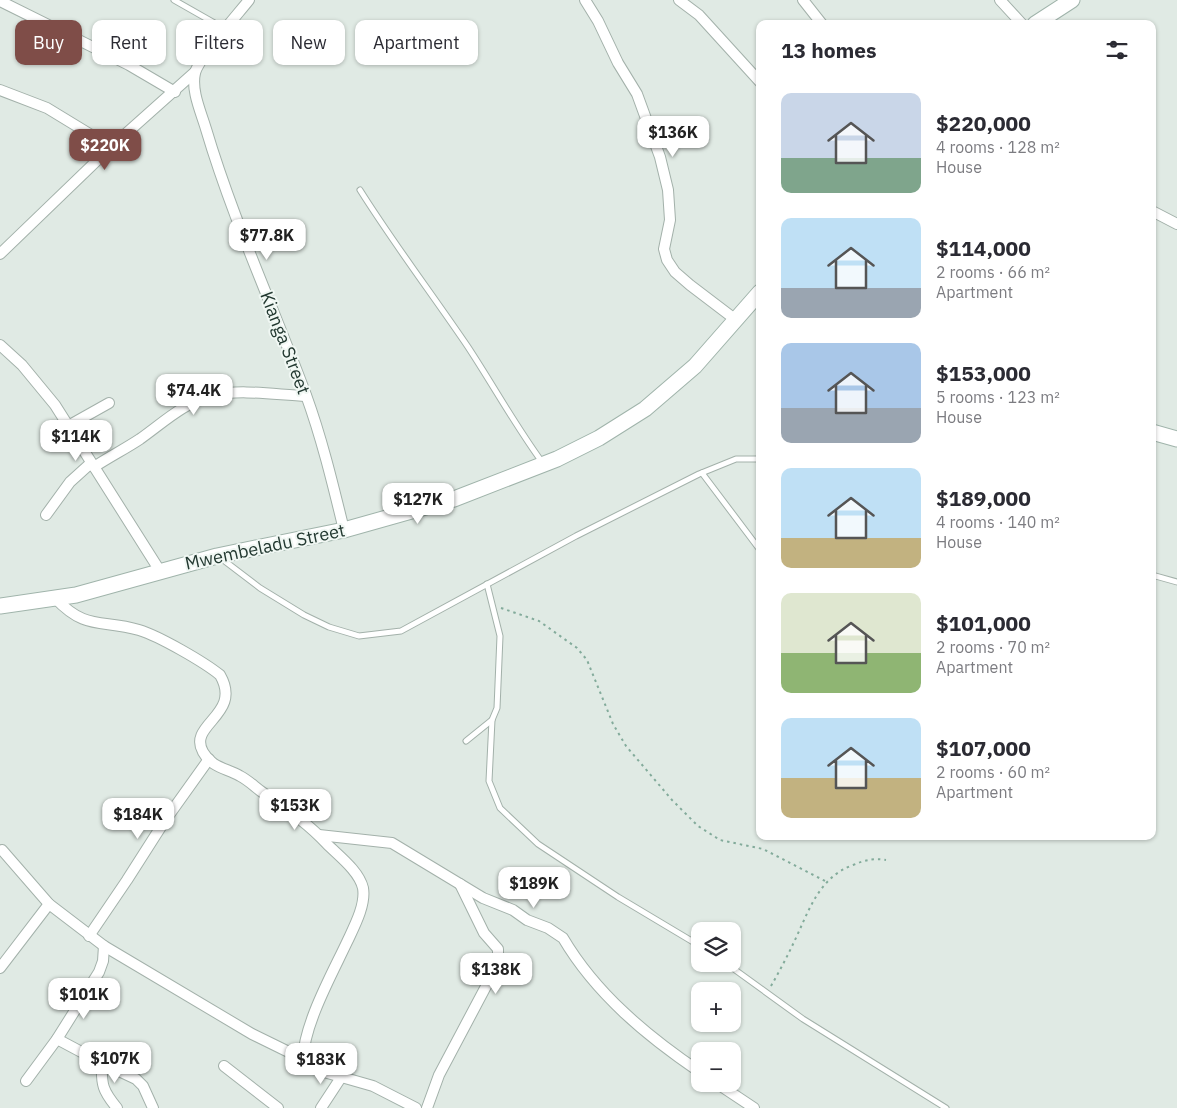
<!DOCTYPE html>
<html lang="en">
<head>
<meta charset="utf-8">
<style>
  :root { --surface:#fff; --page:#f7f7f7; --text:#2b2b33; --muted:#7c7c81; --accent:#7f4d48 }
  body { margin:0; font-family:"IBM Plex Sans",sans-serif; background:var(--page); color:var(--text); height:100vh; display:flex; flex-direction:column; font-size:19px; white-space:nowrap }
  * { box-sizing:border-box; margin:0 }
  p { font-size:16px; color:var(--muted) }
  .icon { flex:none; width:28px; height:28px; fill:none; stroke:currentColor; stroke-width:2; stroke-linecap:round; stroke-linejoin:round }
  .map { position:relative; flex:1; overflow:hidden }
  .drawer { position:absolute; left:756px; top:20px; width:400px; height:820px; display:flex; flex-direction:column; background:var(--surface); border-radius:10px; box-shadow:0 1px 4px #0004 }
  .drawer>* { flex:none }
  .hud { position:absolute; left:15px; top:20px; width:475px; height:45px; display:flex; gap:10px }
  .buttons { position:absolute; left:691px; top:922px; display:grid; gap:10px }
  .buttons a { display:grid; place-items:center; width:50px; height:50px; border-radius:10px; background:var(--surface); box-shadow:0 1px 4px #0004; font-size:25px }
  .price { position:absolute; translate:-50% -42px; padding:0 11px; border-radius:10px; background:#fff; color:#222; font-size:16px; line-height:32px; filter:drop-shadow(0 1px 2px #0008) }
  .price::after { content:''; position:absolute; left:50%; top:30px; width:15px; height:11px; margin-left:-8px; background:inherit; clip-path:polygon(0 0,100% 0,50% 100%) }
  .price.active { background:var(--accent); color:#fff }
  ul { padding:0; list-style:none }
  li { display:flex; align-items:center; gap:15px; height:125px; padding:0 25px }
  li span { display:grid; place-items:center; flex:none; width:140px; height:100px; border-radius:10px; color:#555 }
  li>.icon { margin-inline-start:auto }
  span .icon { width:60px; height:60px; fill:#fffc; stroke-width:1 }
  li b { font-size:21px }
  h2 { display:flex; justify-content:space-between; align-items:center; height:60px; padding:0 25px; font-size:21px }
  .tag { padding:0 18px; border-radius:10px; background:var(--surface); box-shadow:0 1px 4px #0004; font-size:18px; line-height:45px }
  .tag.active { background:var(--accent); color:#fff }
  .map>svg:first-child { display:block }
</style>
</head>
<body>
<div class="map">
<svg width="1177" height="1108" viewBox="0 0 1177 1108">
  <rect width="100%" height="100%" fill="#e0eae4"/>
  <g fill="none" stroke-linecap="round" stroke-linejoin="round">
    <g stroke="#a3b1aa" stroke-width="7">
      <g id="lane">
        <path d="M174 0 225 29"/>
        <path d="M360 190C394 244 432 294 468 347 493 385 515 425 542 462"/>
        <path d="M702 473 760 550"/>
        <path d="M222 559 260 588 304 615 329 627 359 636 401 631 576 536 699 474 736 459H760"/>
        <path d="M1152 575 1177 582"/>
        <path d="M492 720 489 781 500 808 538 844 618 897 700 946"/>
        <path d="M466 741 492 720 497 708 500 636 487 584"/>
        <path d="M727 964 803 1019 946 1108"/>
      </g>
    </g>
    <g stroke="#a3b1aa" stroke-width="12">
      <g id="street">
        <path d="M249 0C238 14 198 59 195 73 191 91 201 112 206 129 233 220 273 306 306 395 322 439 333 485 344 530"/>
        <path d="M585 0 598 21 618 63 637 94 660 157 668 190 670 220 664 249 667 260 675 272 690 285 736 320"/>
        <path d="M679 0 699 15 760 82"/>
        <path d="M803 0 822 24"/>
        <path d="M1000 0 1022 24"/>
        <path d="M0 1 129 65 175 92"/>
        <path d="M0 90 47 108 111 147"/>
        <path d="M1152 211 1177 224"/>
        <path d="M0 254 111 147 195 72"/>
        <path d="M0 345 22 365 55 405 160 571"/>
        <path d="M68 426 109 403"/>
        <path d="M94 467C109 457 125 449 140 439 164 422 184 402 214 395 242 389 278 395 306 396"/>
        <path d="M46 515 70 482 91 463"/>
        <path d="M55 598C86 631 101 619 139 630 159 636 204 662 220 675 243 715 187 724 203 752 212 768 226 768 240 776 248 780 255 787 262 792 285 808 308 823 327 844 339 856 359 871 363 888 366 905 354 927 347 942 332 974 304 1024 303 1059L317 1070 373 1086 416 1108"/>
        <path d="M319 835 392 843 483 898 513 910 527 920 548 928 563 938C596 994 647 1036 700 1072"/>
        <path d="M2 850 49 904 104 946 252 1034 303 1059"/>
        <path d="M89 936 127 880 164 822 209 759"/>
        <path d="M0 968 49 904"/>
        <path d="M57 1039 102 1063 136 1079 143 1086 153 1108"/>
        <path d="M102 1063C101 1085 103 1091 117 1108"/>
        <path d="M224 1066 278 1108"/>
        <path d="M26 1081 57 1039 99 972 103 961 104 946"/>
        <path d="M718 1084 754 1108"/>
        <path d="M321 1108 342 1076"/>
        <path d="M427 1108 439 1075 492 975 498 959V949L484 933 460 884"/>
      </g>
    </g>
    <g stroke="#a0b4ab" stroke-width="17">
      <g id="secondary">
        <path d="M1035 24 1072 0"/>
        <path d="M1152 432 1177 439"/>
        <path d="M0 606 76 595 217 556 344 530 454 499 557 459 599 438 645 409 695 366 760 292"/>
      </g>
    </g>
    <g stroke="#83ab9b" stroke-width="2" stroke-dasharray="2.5 4" stroke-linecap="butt">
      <path d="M501 608 539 621 577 648 587 660 613 724 626 746 672 800 698 826 720 840 763 849 827 882"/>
      <path d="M771 986C779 972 787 957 794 942 809 911 818 878 853 865 865 860 873 858 886 860"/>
    </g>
    <use href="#lane" stroke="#fff" stroke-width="5"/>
    <use href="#street" stroke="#fff" stroke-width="10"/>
    <use href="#secondary" stroke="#fff" stroke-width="15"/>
  </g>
  <g text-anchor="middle" stroke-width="4" stroke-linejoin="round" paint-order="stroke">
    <g font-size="18" fill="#223830" stroke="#f0f7f3">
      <text transform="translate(285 343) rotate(69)" y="6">Kianga Street</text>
      <text transform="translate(265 547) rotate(-12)" y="6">Mwembeladu Street</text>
    </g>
  </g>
</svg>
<div class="buttons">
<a><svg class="icon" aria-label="layers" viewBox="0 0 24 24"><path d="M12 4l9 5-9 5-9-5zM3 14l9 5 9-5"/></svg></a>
<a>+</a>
<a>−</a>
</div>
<b class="price" style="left:673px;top:158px">$136K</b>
<b class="price active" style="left:105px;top:171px">$220K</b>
<b class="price" style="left:267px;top:261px">$77.8K</b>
<b class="price" style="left:194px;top:416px">$74.4K</b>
<b class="price" style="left:76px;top:462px">$114K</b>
<b class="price" style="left:418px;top:525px">$127K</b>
<b class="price" style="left:295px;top:831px">$153K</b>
<b class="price" style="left:138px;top:840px">$184K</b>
<b class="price" style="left:534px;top:909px">$189K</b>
<b class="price" style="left:496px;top:995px">$138K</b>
<b class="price" style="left:84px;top:1020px">$101K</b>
<b class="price" style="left:115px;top:1084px">$107K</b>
<b class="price" style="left:321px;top:1085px">$183K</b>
<div class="hud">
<a class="tag active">Buy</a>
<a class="tag">Rent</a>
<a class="tag">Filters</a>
<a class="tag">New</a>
<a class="tag">Apartment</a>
</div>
<section class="drawer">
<h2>13 homes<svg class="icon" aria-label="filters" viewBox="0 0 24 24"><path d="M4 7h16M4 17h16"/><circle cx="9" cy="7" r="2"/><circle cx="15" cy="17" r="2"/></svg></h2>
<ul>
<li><span style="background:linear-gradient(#c9d6e8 65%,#7fa58c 0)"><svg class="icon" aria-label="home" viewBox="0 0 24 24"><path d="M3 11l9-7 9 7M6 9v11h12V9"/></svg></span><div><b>$220,000</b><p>4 rooms · 128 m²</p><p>House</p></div></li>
<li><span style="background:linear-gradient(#bfe0f5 70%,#9aa5b1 0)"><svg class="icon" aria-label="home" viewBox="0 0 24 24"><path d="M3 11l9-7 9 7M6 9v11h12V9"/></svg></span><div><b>$114,000</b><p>2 rooms · 66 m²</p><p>Apartment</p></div></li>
<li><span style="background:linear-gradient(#a9c7e8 65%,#9aa5b1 0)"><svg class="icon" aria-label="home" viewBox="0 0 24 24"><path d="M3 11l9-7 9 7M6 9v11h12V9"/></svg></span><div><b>$153,000</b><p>5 rooms · 123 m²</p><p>House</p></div></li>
<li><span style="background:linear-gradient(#bfe0f5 70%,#c2b280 0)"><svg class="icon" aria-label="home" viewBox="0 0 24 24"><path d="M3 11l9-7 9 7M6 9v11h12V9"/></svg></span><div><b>$189,000</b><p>4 rooms · 140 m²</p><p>House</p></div></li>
<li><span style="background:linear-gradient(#dfe7d0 60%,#8fb573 0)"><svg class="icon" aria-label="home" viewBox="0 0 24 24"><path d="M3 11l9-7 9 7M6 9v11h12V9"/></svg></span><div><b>$101,000</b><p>2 rooms · 70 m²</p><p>Apartment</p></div></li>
<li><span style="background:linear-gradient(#bfe0f5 60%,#c2b280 0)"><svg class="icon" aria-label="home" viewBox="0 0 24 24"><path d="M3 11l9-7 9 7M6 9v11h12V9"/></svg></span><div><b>$107,000</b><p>2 rooms · 60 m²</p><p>Apartment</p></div></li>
</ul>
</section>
</div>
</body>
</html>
